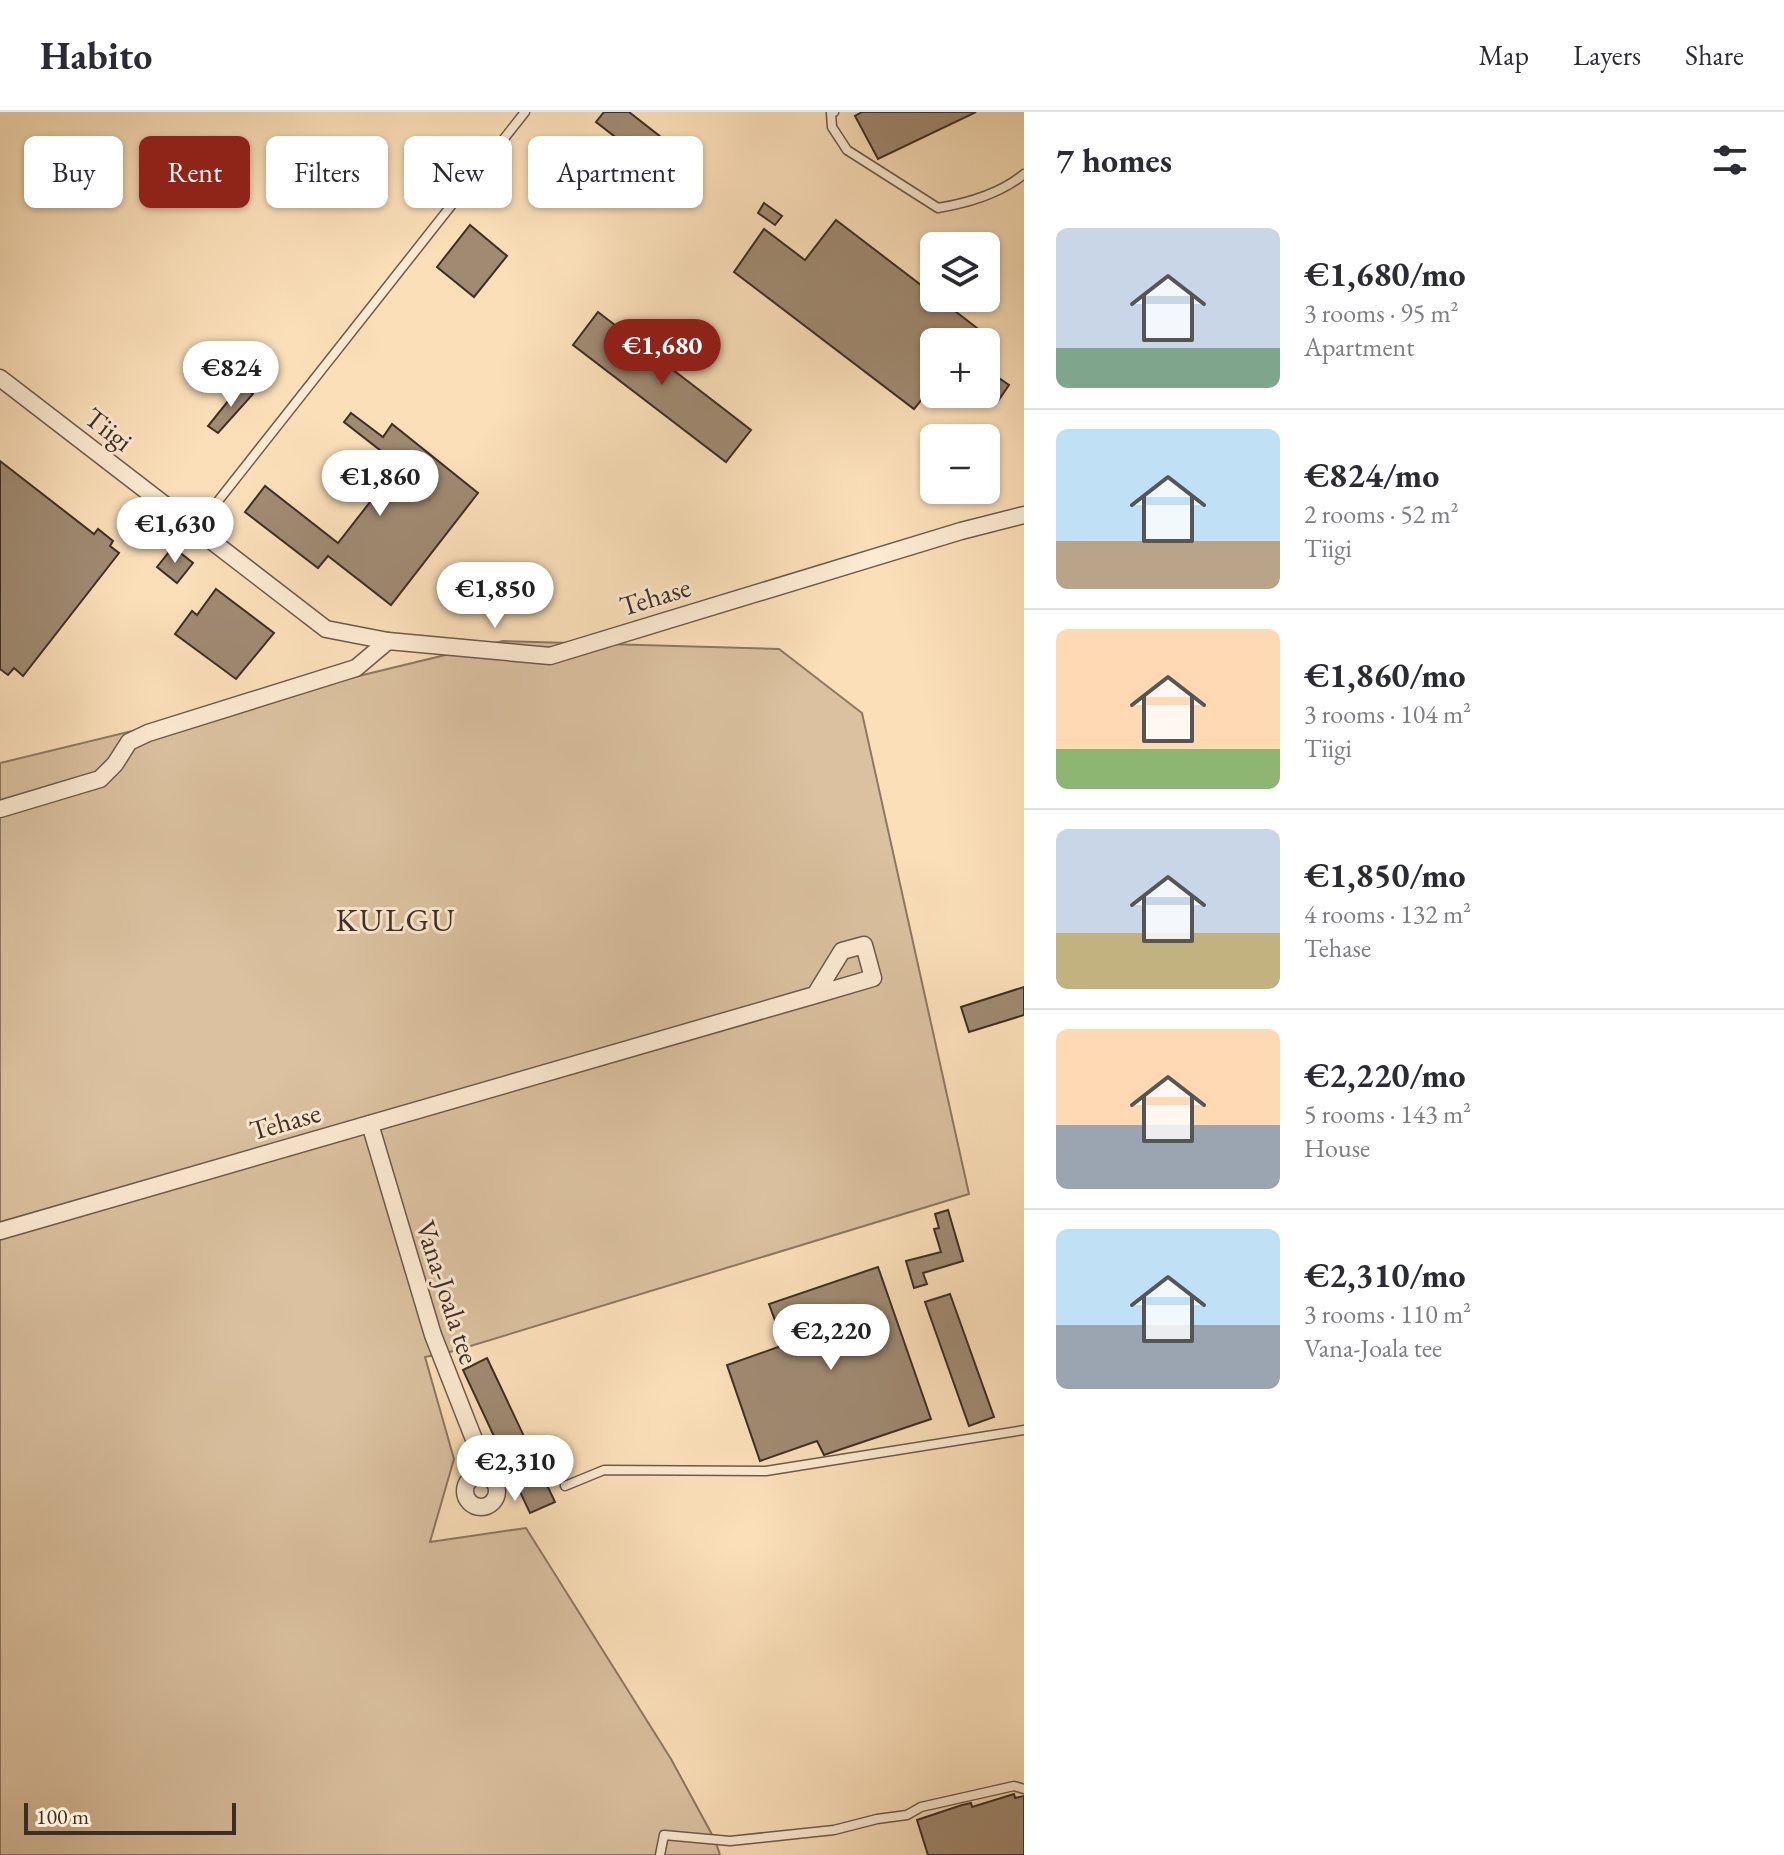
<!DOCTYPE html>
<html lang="en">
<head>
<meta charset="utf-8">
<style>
  :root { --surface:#fff; --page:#f7f7f7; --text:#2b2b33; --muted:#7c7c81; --line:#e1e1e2; --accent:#8f2418 }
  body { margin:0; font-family:"EB Garamond",serif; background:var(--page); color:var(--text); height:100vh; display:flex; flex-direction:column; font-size:30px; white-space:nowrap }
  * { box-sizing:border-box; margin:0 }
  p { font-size:26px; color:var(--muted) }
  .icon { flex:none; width:44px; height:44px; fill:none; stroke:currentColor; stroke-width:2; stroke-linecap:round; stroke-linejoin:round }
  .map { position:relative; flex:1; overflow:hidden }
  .side { display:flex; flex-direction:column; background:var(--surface); width:760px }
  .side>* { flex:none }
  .top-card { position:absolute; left:24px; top:24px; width:760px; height:72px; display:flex; gap:16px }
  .tools { position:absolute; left:920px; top:120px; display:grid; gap:16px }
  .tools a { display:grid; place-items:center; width:80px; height:80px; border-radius:12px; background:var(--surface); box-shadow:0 2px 6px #0004; font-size:40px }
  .scale { position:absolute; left:24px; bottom:20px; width:212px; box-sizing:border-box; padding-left:8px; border:4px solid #3e2e26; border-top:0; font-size:22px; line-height:28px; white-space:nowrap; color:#3e2e26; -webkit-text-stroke:6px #fcead2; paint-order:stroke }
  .price { position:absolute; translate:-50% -68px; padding:0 18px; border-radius:28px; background:#fff; color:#222; font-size:26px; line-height:52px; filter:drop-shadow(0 2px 4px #0008) }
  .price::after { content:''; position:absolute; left:50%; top:48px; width:24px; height:18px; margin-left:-12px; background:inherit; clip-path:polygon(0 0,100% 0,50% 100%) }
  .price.active { background:var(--accent); color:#fff }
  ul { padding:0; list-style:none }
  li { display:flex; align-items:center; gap:24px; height:200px; padding:0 32px }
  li+li { border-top:2px solid var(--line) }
  li span { display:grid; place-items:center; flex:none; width:224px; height:160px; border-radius:12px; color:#555 }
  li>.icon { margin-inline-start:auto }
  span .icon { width:96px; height:96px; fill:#fffc; stroke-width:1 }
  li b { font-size:34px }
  h2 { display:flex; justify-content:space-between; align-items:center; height:96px; padding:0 32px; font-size:34px }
  .tag { padding:0 28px; border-radius:12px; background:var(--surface); box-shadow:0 2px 6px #0004; font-size:28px; line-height:72px }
  .tag.active { background:var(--accent); color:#fff }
  header { display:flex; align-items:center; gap:48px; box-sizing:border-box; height:112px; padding:0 40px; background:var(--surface); border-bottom:2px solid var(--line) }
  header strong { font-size:38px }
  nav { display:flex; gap:44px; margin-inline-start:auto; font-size:28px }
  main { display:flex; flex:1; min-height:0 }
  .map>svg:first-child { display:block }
</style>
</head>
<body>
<header>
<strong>Habito</strong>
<nav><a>Map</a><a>Layers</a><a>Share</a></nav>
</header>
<main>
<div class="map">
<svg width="1024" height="1743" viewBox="0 0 1024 1743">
  <rect width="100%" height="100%" fill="#fbdfb9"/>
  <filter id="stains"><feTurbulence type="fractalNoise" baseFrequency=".0025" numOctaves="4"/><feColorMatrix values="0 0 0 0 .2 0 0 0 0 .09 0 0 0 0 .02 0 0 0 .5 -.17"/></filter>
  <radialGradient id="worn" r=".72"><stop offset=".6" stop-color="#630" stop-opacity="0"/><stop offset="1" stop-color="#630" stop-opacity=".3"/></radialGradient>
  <path fill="#dbc1a0" stroke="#8c7863" stroke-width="2" d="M503 529 779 537 862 601 969 1082 454 1239 425 1245 454 1347 430 1430 526 1416 671 1647 715 1728 720 1743H0V651Z"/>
  <g fill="#a08a72" stroke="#3e2e26" stroke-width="2">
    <path d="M604 0H629L666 29 649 51 596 10Z"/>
    <path d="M862 0H976L878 47 855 4Z"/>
    <path d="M764 91 782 104 775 113 758 101Z"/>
    <path d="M836 108 934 183V186H938L977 216 975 220 988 230H934V272L914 297 734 160 764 117 805 148Z"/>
    <path d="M470 113 507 144 474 185 437 155Z"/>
    <path d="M598 200 751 318 726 350 573 233Z"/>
    <path d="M986 257 1009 273 998 289 986 280Z"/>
    <path d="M241 273 253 282 218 321 208 314Z"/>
    <path d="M351 301 383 325 392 312 478 381 391 493 328 444 318 456 245 400 265 374 338 431 399 353 344 310Z"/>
    <path d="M0 349 94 422 98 417 113 429 110 434 119 441 23 564 14 556 8 563 0 557Z"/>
    <path d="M173 435 193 451 177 471 157 455Z"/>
    <path d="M517 453 524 468 503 477 497 462Z"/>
    <path d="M216 477 274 521 236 567 175 522 192 499 197 503Z"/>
    <path d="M1024 875V903L969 920 961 895Z"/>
    <path d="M948 1098 963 1149 923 1161 927 1172 914 1176 906 1149 941 1140 934 1117 939 1116 935 1102Z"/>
    <path d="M878 1155 931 1307 824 1343 817 1329 760 1349 727 1253 784 1233 769 1192Z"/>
    <path d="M950 1182 994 1305 969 1314 925 1190Z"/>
    <path d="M487 1246 555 1390 530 1401 463 1258Z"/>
    <path d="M1014 1682 1015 1686 1024 1684V1743H928L917 1708 962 1693 971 1691 972 1695Z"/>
  </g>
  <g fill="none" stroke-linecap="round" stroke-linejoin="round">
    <g stroke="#6d5a4b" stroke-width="11">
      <g id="lane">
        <path d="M834 0 831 1 832 15 847 38 938 96C968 91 1000 82 1024 62"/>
        <path d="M196 417 525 0"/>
        <path d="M565 1374 604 1358 766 1359 1024 1318"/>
        <path d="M660 1743 664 1723 730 1729 834 1718 877 1707 907 1703 921 1695 1014 1674 1024 1677"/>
      </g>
    </g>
    <g stroke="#6d5a4b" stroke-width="19">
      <g id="street">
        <path d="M0 266 326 517 388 529"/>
        <path d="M0 697 100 667 115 652 129 630 148 621 356 556 388 529 550 544 961 419 1024 403"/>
        <path d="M370 1012 433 1223 477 1335 482 1362"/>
        <path d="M0 1119 815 883 873 866 864 833 842 839 815 883"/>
        <circle cx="481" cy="1379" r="16"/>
      </g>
    </g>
    <use href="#lane" stroke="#fcead2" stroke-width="8"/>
    <use href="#street" stroke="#fcead2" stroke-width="16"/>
  </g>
  <g text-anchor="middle" stroke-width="6" stroke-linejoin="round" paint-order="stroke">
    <g font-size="28" fill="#3e2e26" stroke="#fcead2">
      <text transform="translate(109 317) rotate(38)" y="10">Tiigi</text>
      <text transform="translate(655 484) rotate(-17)" y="10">Tehase</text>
      <text transform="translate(285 1009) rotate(-16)" y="10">Tehase</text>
      <text transform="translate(448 1180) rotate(72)" y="10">Vana-Joala tee</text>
    </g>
    <g font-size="32" letter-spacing="2" fill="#3e2e26" stroke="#fcead2">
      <text x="396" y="819">KULGU</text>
    </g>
  </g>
  <rect width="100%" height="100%" filter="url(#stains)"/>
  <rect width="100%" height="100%" fill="url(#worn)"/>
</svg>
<div class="tools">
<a><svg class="icon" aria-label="layers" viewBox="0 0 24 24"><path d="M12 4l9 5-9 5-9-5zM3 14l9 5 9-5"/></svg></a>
<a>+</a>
<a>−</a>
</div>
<div class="scale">100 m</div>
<b class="price active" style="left:662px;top:275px">€1,680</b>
<b class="price" style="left:231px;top:297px">€824</b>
<b class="price" style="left:380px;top:406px">€1,860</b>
<b class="price" style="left:175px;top:453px">€1,630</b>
<b class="price" style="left:495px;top:518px">€1,850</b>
<b class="price" style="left:831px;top:1260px">€2,220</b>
<b class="price" style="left:515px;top:1391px">€2,310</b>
<div class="top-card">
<a class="tag">Buy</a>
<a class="tag active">Rent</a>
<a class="tag">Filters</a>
<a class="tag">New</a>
<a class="tag">Apartment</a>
</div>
</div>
<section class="side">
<h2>7 homes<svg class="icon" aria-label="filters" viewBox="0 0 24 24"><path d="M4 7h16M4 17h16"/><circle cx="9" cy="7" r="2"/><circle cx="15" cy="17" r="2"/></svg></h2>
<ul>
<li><span style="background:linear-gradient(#c9d6e8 75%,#7fa58c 0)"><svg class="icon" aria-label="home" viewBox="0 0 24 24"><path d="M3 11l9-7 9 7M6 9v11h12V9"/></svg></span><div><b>€1,680/mo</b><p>3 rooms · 95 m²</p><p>Apartment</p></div></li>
<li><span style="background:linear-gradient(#bfe0f5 70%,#b9a48a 0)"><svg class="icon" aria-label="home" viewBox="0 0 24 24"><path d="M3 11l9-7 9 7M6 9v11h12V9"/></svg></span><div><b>€824/mo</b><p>2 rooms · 52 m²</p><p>Tiigi</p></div></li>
<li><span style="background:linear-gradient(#ffd9b3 75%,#8fb573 0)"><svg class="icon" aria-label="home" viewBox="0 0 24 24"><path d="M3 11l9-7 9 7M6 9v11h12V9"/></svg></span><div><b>€1,860/mo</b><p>3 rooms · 104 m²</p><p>Tiigi</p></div></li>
<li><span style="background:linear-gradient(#c9d6e8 65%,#c2b280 0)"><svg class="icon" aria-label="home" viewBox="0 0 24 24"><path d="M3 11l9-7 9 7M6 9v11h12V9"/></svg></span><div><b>€1,850/mo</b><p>4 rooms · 132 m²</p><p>Tehase</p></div></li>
<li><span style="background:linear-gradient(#ffd9b3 60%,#9aa5b1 0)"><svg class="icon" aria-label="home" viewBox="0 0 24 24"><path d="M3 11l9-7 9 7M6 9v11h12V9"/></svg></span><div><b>€2,220/mo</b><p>5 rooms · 143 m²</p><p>House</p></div></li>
<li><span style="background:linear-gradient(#bfe0f5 60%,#9aa5b1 0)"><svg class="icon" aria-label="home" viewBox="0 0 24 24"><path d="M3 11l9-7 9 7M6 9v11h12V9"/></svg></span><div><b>€2,310/mo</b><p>3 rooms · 110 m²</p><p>Vana-Joala tee</p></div></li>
</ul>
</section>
</main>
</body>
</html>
